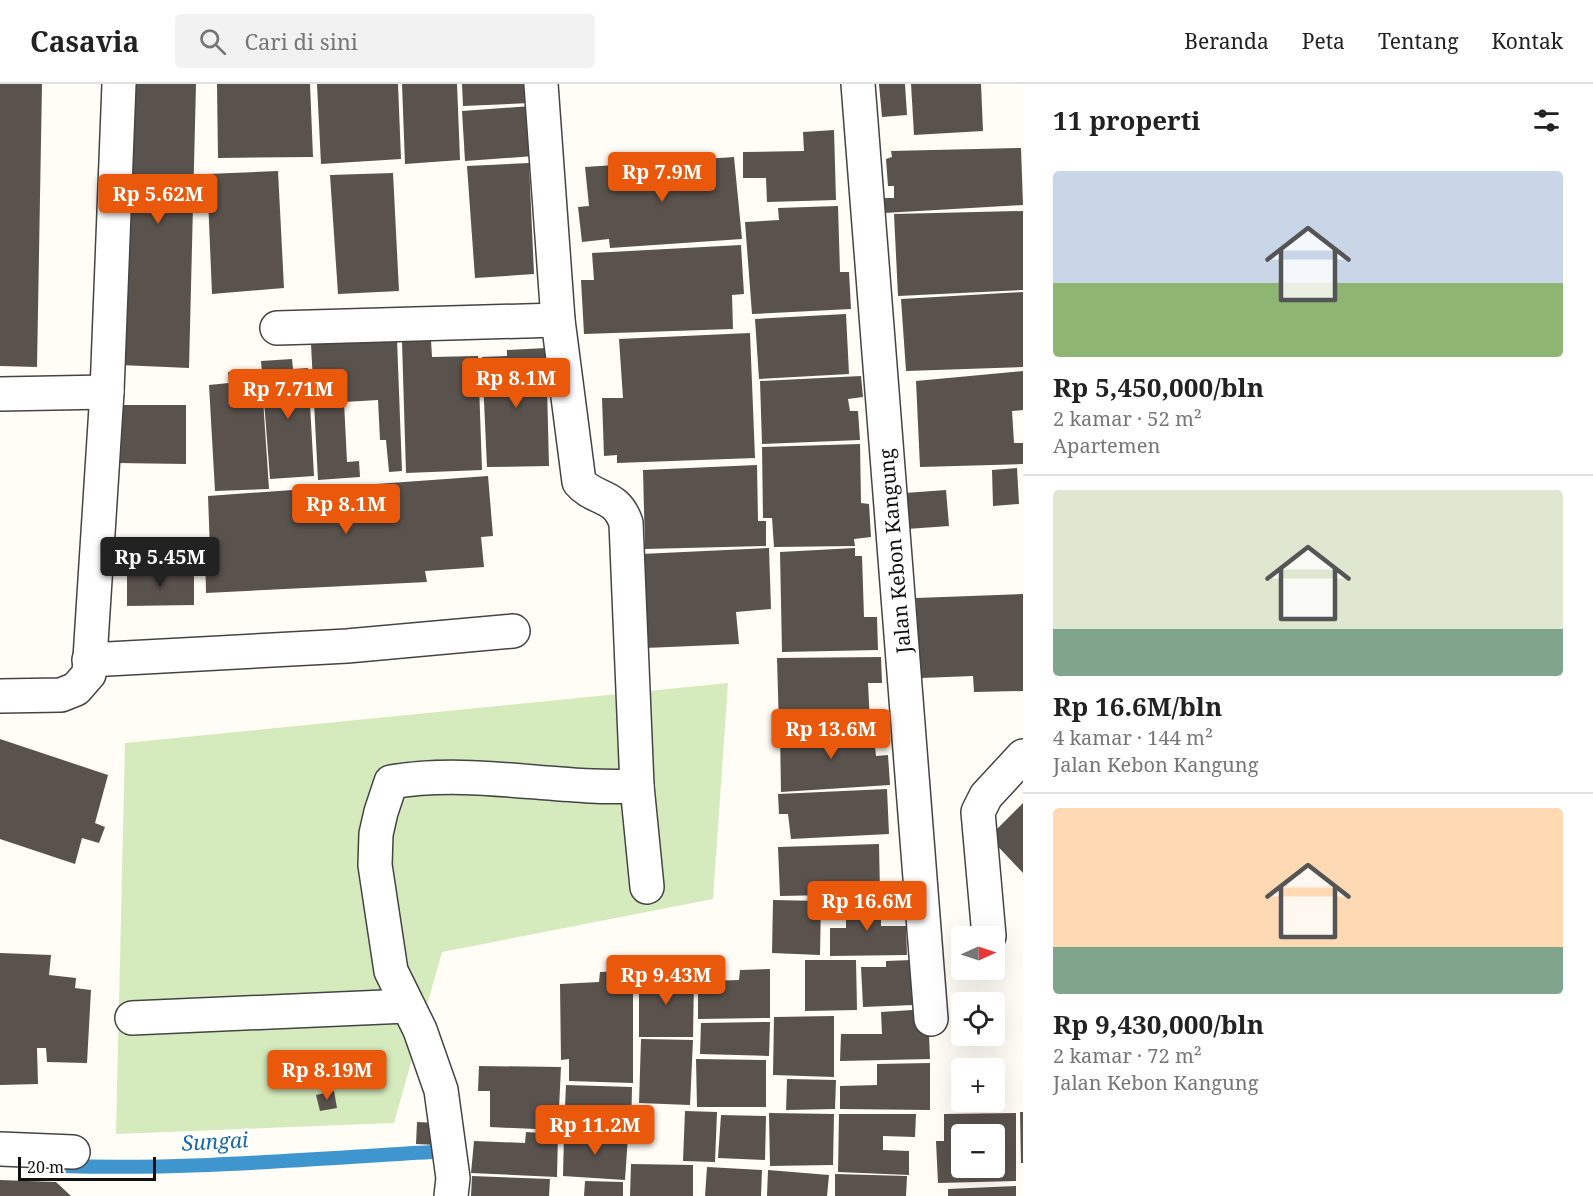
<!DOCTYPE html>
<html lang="id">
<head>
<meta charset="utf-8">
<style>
  :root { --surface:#fff; --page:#f2f2f2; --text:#222; --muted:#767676; --line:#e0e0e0; --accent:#ea580c }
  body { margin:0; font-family:"Noto Serif",serif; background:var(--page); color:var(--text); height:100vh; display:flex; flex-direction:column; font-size:22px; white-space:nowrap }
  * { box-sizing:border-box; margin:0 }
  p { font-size:20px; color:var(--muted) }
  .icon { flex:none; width:33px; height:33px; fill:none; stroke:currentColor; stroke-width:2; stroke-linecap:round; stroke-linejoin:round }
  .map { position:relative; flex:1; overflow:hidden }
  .details { display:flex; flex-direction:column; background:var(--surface); width:570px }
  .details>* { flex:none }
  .needle { width:39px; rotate:87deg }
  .controls { position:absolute; left:951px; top:842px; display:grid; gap:12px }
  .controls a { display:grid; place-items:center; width:54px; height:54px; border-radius:6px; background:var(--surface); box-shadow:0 6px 24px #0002; font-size:30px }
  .scale { position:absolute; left:18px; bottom:15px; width:138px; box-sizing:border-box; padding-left:6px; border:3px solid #111; border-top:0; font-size:16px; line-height:21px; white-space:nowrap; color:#111; -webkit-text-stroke:4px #fff; paint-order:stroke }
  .price { position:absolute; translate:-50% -51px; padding:0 14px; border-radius:6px; background:var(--accent); color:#fff; font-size:20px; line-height:39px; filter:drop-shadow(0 2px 3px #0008) }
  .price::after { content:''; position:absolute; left:50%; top:36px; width:18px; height:14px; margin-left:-9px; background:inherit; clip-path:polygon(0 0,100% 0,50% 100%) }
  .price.active { background:#222; color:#fff }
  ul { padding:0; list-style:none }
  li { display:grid; align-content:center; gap:12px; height:318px; padding:0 30px }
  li+li { border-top:2px solid var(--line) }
  li span { display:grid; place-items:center; height:186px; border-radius:6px; color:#555 }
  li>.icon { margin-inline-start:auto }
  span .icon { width:108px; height:108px; fill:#fffc; stroke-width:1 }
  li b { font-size:26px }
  h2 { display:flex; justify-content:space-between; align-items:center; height:72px; padding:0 30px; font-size:26px }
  header { display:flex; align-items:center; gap:36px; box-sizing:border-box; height:84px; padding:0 30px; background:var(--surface); border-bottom:2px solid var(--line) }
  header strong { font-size:28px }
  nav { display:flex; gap:33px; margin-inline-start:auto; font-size:21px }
  .search { width:420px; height:54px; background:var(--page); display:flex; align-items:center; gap:15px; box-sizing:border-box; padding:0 21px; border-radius:6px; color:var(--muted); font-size:22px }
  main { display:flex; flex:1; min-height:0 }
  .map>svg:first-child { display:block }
</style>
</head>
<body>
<header>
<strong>Casavia</strong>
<div class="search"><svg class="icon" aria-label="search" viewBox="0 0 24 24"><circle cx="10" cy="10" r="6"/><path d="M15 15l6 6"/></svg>Cari di sini</div>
<nav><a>Beranda</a><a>Peta</a><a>Tentang</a><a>Kontak</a></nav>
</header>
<main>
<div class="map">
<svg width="1023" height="1112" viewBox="0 0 1023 1112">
  <rect width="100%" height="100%" fill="#fffdf5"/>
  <path fill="#d5ebbd" d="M728 599 713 815 442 868 394 1039 116 1050 125 659Z"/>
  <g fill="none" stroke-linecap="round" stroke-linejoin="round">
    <path stroke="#3f96cf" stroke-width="14" d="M63 1082C186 1086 309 1075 432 1068"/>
  </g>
  <g fill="#5a524d" fill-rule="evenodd">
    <path d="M0 0H42L37 283 0 282Z"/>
    <path d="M127 0H196L189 284 120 281Z"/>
    <path d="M217 0H310L313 73 218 74Z"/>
    <path d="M317 0H398L401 75 321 80Z"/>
    <path d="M402 0H457L460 76 405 80Z"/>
    <path d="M462 0H530L531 19 463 22Z"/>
    <path d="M879 0H905L907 31 882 33Z"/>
    <path d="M911 0H981L983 47 914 51Z"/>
    <path d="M531 22 534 72 465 77 462 27Z"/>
    <path d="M834 46 836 116 767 118 766 94H743V68L804 67 803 48Z"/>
    <path d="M1021 64 1023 121 884 129 883 114H894V102H888L886 75 892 73 891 67Z"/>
    <path d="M734 73 742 155 610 164 609 155 582 158 578 123 589 122 585 83Z"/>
    <path d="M529 79 534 190 475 194 467 82Z"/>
    <path d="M278 87 284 204 212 210 207 90Z"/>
    <path d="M393 89 399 207 338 210 330 91Z"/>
    <path d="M838 122 840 188H849L851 225 752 230 745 138 779 136 778 124Z"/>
    <path d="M1023 127V206L898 212 894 130Z"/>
    <path d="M741 161 744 210 732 211 733 245 584 250 581 196H594L592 169Z"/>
    <path d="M1023 208V283L906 287 901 215Z"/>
    <path d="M846 230 849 290 759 295 755 235Z"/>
    <path d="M750 249 755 374 617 379V371L604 372 602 314H623L619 255Z"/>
    <path d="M397 255 402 387 389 388 386 356H380L378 316 344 318 347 378 359 377 360 393 318 396 311 260Z"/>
    <path d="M431 256 432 273 478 272 482 386 406 389 402 258Z"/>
    <path d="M546 264 549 382 487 383 482 273 507 272V266Z"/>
    <path d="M292 275 293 285 308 284 314 392 270 395 261 277Z"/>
    <path d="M261 285 269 405 215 407 209 301 229 299 228 288Z"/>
    <path d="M1023 287V326L1012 327 1014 359H1023V380L920 383 916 297Z"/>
    <path d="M861 292 863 313 848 315 850 327H858L860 356 762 360 760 297Z"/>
    <path d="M116 321H186V380L116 379Z"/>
    <path d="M860 360 861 419 869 420 871 453 854 455 855 462 774 463 772 434H763L762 363Z"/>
    <path d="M757 381 758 437H766V462L645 465 643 386Z"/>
    <path d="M1017 384 1019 420 993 422 992 386Z"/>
    <path d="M488 392 493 452 481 453 484 483 425 487 427 498 206 509 205 466H210L208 412Z"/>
    <path d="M946 406 949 442 907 445 905 409Z"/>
    <path d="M769 464 771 525 736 528 739 560 645 564 641 470Z"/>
    <path d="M855 464V472H862L864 533H877L878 566 782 568 780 468Z"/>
    <path d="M194 487V521L127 522V488Z"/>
    <path d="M1023 510V607L974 608 973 592 921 594 916 514Z"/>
    <path d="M881 573 882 599H868L870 639 779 643 777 574Z"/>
    <path d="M873 644 876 672 888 671 890 701 781 708 780 647Z"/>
    <path d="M0 655 108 691 95 739 105 743 99 759 82 754 75 780 0 755Z"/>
    <path d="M887 705 889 750 791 755 788 730H779L778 710Z"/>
    <path d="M1023 719V789L989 753Z"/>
    <path d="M879 760 880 810 780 812 778 763Z"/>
    <path d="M881 814V842H906L907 871 830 872V844H846V815Z"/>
    <path d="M773 816 821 817 820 871 772 869Z"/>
    <path d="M0 869 51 871 49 891 76 894 75 904 91 906 87 979 47 978 46 964H37L38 1000 0 1001Z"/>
    <path d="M805 876H856L857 926 805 927Z"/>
    <path d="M912 876 914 921 863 923 861 883H886V877Z"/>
    <path d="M770 885V934L698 935V906H706V897L739 896 740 886Z"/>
    <path d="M621 887V899H633V999L569 997V975L561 976 560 900 599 898 600 888Z"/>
    <path d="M639 892H694L693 953H639Z"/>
    <path d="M928 925 930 975 840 977 841 950H882L881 928Z"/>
    <path d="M834 932V993L773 991 774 933Z"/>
    <path d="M770 938 769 972 700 970 701 939Z"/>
    <path d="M641 955 693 956 690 1021 639 1019Z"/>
    <path d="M696 975 766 976V1023H697Z"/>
    <path d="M930 979V1026L840 1025V1002L877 1001V980Z"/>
    <path d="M479 982 561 983 558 1046 490 1043V1007H478Z"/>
    <path d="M787 995 836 996 835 1025 786 1026Z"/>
    <path d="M566 1001 632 1003 631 1047 564 1045Z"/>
    <path d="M334 1007 337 1024 320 1027 316 1011Z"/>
    <path d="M685 1027 717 1028 715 1078 683 1077Z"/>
    <path d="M1020 1028H1023V1079H1021Z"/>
    <path d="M769 1029 834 1030 833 1081 770 1082Z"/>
    <path d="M1016 1029V1097L938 1099 936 1057H944V1030ZM962 1050H994V1083H962Z"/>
    <path d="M839 1030H916L915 1053 883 1052V1066L909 1067V1091L838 1088Z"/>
    <path d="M721 1031 766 1032 765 1076 718 1074Z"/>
    <path d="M417 1038 437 1039 436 1061 416 1060Z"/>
    <path d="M526 1048 558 1050 557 1093 471 1089 474 1057 525 1059Z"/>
    <path d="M564 1050 628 1052 625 1096 563 1092Z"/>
    <path d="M631 1080 693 1081V1112H630Z"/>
    <path d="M707 1083 762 1086 761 1112H705Z"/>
    <path d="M768 1086 829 1091 827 1112H767Z"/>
    <path d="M835 1090 907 1092 906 1112H835Z"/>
    <path d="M472 1092 550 1095 549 1112H471Z"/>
    <path d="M0 1096 56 1098 71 1112H0Z"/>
    <path d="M585 1097 623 1098V1112H584Z"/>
    <path d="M1016 1102V1112H948V1105Z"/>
  </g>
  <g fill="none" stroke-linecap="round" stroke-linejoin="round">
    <g stroke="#444" stroke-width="36">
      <g id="street">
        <path d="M541 0 558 236 579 398C595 417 616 409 626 439L637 702 647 803"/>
        <path d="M858 0 931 935"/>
        <path d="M277 244 558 236"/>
        <path d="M0 310 107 308"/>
        <path d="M89 576 347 562 513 547"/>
        <path d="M0 612 61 611 76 605 89 590 107 308 119 0"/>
        <path d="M989 852 978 728 986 712 1023 672"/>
        <path d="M132 934 407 922"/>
        <path d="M0 1065 73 1068"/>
        <path d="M451 1112 453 1094 441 1006 420 946 391 887 375 781 376 750 381 728 391 698C473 684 555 706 637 702"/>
      </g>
    </g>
    <use href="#street" stroke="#fff" stroke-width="33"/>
  </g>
  <g text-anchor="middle" stroke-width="6" stroke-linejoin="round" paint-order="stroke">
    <g font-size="20" fill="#111" stroke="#fff">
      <text transform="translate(895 467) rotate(-95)" y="7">Jalan Kebon Kangung</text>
    </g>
    <g font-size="21" font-style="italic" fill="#1768a6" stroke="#fff">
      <text transform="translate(215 1058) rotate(-3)" y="7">Sungai</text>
    </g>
  </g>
</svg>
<div class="controls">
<a><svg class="needle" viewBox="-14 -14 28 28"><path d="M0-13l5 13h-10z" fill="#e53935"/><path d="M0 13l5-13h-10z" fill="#767676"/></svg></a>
<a><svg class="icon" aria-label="locate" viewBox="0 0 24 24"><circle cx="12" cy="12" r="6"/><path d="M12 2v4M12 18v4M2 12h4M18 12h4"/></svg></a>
<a>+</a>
<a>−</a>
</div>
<div class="scale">20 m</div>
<b class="price" style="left:662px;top:119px">Rp 7.9M</b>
<b class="price" style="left:158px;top:141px">Rp 5.62M</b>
<b class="price" style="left:516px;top:325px">Rp 8.1M</b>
<b class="price" style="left:288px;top:336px">Rp 7.71M</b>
<b class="price" style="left:346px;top:451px">Rp 8.1M</b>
<b class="price active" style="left:160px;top:504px">Rp 5.45M</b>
<b class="price" style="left:831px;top:676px">Rp 13.6M</b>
<b class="price" style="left:867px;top:848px">Rp 16.6M</b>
<b class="price" style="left:666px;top:922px">Rp 9.43M</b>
<b class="price" style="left:327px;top:1017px">Rp 8.19M</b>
<b class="price" style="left:595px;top:1072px">Rp 11.2M</b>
</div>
<section class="details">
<h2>11 properti<svg class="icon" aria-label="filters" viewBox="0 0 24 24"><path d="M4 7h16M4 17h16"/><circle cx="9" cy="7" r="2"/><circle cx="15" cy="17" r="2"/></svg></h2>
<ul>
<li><span style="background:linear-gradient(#c9d6e8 60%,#8fb573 0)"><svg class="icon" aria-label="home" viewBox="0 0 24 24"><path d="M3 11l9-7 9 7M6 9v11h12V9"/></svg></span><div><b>Rp 5,450,000/bln</b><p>2 kamar · 52 m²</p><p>Apartemen</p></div></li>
<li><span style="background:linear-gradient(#dfe7d0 75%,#7fa58c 0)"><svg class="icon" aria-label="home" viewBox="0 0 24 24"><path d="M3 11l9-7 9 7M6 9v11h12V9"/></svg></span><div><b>Rp 16.6M/bln</b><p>4 kamar · 144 m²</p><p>Jalan Kebon Kangung</p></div></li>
<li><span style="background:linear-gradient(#ffd9b3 75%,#7fa58c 0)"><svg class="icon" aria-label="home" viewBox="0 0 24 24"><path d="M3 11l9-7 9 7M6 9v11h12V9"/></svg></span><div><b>Rp 9,430,000/bln</b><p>2 kamar · 72 m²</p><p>Jalan Kebon Kangung</p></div></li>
</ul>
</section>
</main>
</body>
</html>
